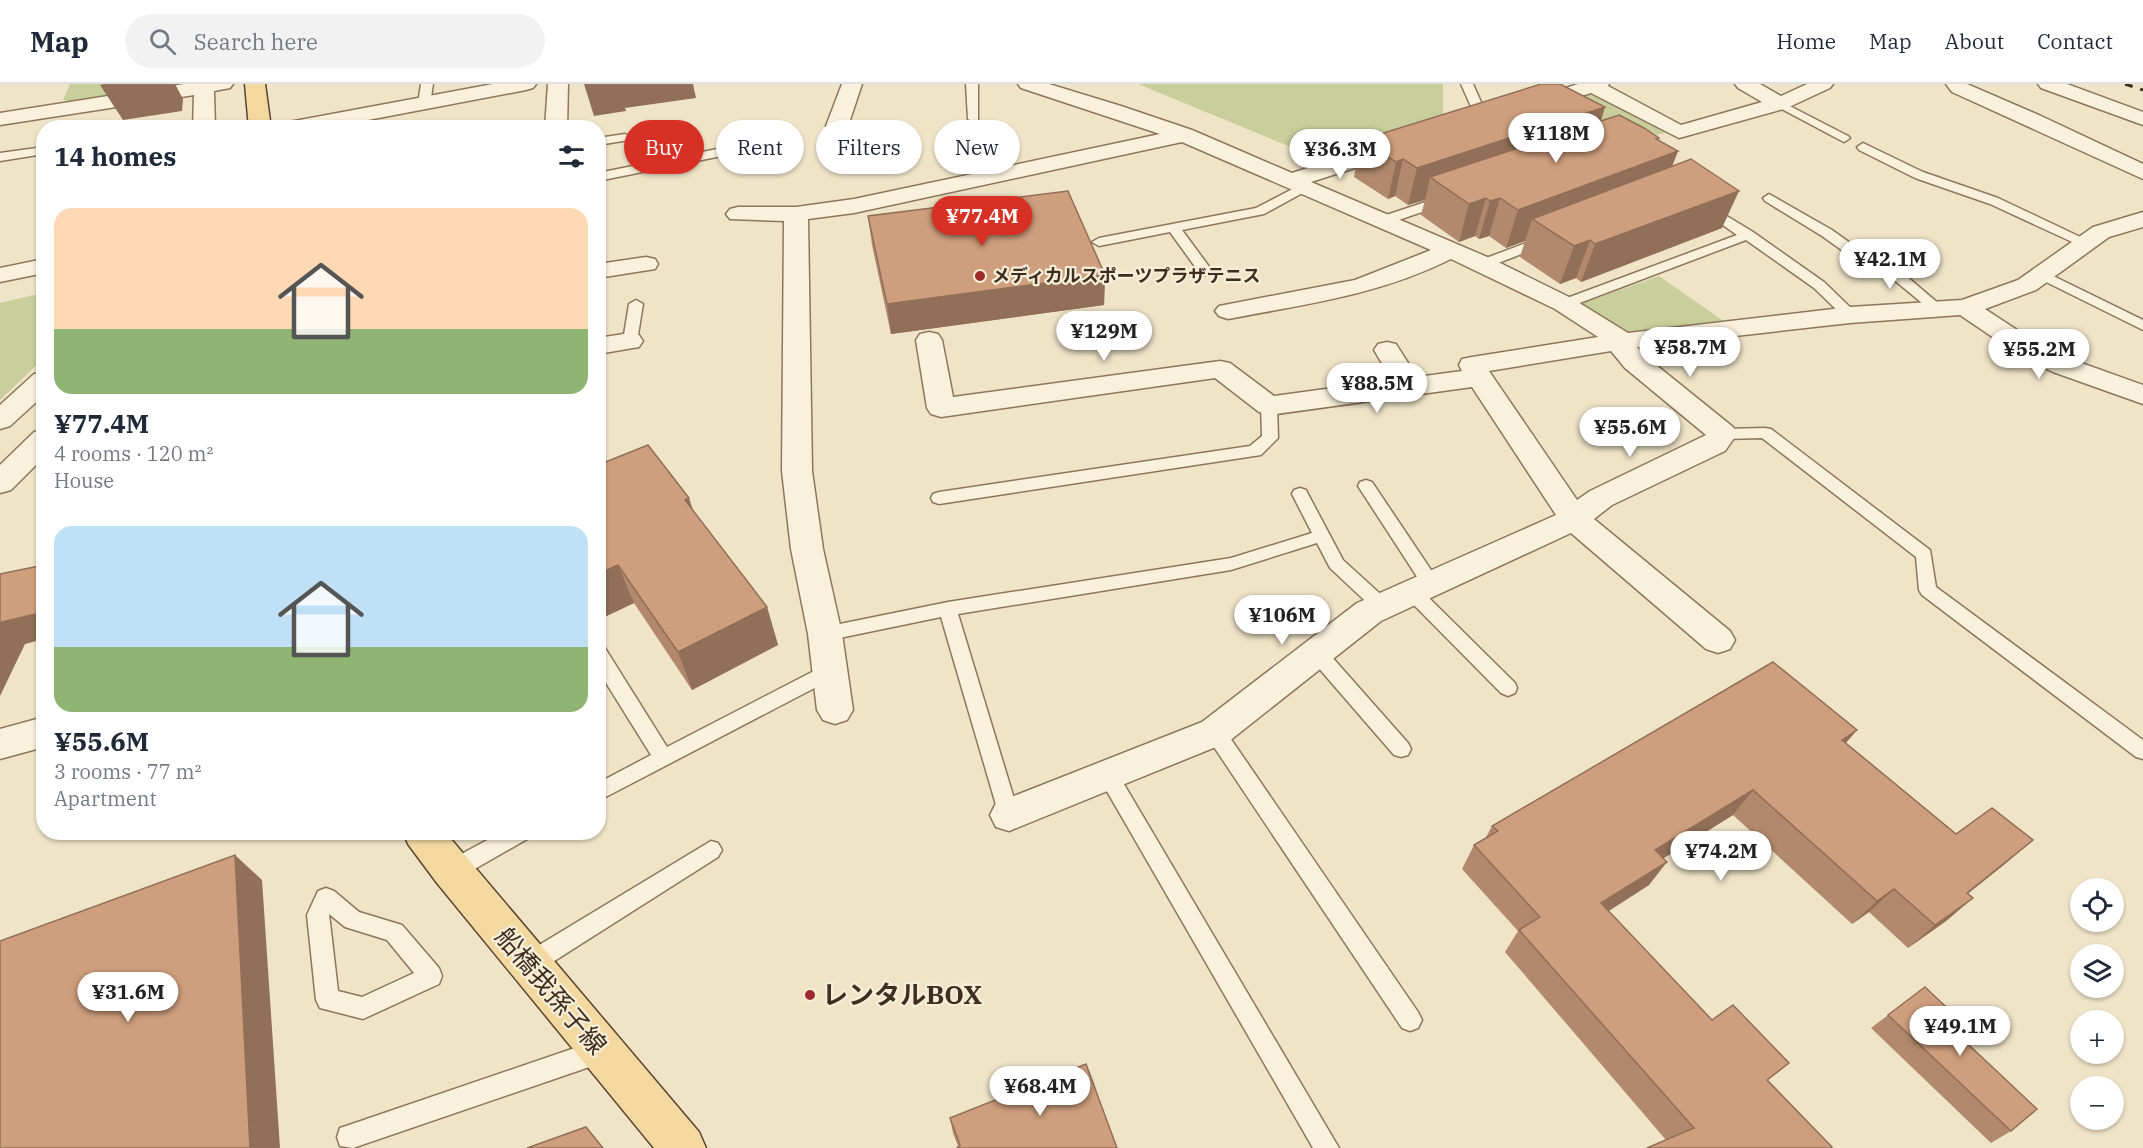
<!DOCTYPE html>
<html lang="en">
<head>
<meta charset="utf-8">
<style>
  :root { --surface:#fff; --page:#f2f2f3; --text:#1f2937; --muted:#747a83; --line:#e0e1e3; --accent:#d93025 }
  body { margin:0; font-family:"IBM Plex Serif","Noto Sans JP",serif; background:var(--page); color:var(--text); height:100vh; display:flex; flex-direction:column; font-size:22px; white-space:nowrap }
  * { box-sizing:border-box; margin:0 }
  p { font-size:20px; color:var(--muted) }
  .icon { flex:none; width:33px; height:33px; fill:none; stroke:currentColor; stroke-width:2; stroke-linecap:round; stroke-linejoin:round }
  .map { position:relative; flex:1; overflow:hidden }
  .panel { position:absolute; left:36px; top:36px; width:570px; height:720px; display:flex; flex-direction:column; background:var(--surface); border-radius:24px; box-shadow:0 2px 4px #0004 }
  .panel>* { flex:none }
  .hud { position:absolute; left:624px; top:36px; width:570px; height:54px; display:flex; gap:12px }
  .tools { position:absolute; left:2070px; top:794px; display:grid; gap:12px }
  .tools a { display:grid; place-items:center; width:54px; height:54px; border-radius:50%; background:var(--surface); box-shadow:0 2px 4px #0004; font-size:30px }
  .price { position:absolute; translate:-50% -51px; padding:0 14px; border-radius:21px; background:#fff; color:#222; font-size:20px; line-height:39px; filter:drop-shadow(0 2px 3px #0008) }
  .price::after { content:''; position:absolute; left:50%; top:36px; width:18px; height:14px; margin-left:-9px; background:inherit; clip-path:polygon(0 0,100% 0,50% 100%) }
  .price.active { background:var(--accent); color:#fff }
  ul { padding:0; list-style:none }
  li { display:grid; align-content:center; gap:12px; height:318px; padding:0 18px }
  li span { display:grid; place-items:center; height:186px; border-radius:18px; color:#555 }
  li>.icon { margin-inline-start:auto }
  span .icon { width:108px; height:108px; fill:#fffc; stroke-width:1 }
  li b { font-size:26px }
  h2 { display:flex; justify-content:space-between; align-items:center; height:72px; padding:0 18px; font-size:26px }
  .pill { padding:0 21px; border-radius:27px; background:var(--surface); box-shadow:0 2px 4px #0004; font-size:21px; line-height:54px }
  .pill.active { background:var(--accent); color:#fff }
  header { display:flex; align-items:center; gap:36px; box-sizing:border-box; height:84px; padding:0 30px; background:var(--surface); border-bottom:2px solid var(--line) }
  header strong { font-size:28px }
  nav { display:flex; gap:33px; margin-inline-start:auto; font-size:21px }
  .search { width:420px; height:54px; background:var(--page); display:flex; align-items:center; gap:15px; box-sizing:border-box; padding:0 21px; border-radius:33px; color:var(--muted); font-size:22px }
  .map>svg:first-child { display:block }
</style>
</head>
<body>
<header>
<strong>Map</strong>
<div class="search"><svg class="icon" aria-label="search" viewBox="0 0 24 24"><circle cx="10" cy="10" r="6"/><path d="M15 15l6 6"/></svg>Search here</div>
<nav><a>Home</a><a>Map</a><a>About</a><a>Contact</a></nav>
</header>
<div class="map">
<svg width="2143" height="1064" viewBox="0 0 2143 1064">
  <rect width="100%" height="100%" fill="#f0e4c8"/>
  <g fill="#c9cf9b">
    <path d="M70 0H123L120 11 72 18 63 16Z"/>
    <path d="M1138 0H1443V38L1322 76Z"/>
    <path d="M1593 6 1671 47 1624 60 1560 17Z"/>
    <path d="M1659 192 1725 238 1624 251 1580 220Z"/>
    <path d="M43 209V275L0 316V219Z"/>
  </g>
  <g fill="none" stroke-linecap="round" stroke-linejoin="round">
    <g stroke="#8d765c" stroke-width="3">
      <g id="service">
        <path d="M421 0H433L430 20 424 23 418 20Z"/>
        <path d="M966 0H978V37L974 38 968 35Z"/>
        <path d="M1461 0H1473L1489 36 1487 38 1483 39 1477 36Z"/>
        <path d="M1780 17 1848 52 1850 54 1844 58 1840 56 1776 22 1774 20Z"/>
        <path d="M625 50 629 52V56L598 61V54Z"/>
        <path d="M747 59 751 60V66L598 97V89Z"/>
        <path d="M1863 59 1923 88 1998 114 2093 159 2086 163 2081 162 1990 120 1915 94 1859 66 1857 63Z"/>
        <path d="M44 63V70L0 77V69Z"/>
        <path d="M1304 99 1310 103 1308 106 1264 130 1182 146 1213 188 1211 191H1201L1170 148 1099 162 1092 158 1099 154 1256 124Z"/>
        <path d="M1769 110 1832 146 1871 174 1892 180 1945 225 1943 228H1933L1882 186 1861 180 1822 152 1765 117 1763 114Z"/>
        <path d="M1447 111 1451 112 1453 115 1451 118 1387 140H1377L1376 137 1377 134Z"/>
        <path d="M1707 120 1753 148 1824 198 1855 228 1857 231 1855 234H1845L1814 204 1746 156 1569 223H1559L1557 220 1559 217 1737 151 1703 127 1701 124Z"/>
        <path d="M1545 152 1550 153 1552 156 1550 159 1488 183 1483 184 1476 180 1478 177Z"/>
        <path d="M2043 187 2143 236V246L2038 194 2036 191 2038 188Z"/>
        <path d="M636 216 643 220 637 257 630 261 623 257 629 220Z"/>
        <path d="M1269 317 1277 322 1278 354 1261 371 939 420 933 418 931 414 933 410 939 408 1250 362 1262 352 1261 322Z"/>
        <path d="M1765 344 1771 345 1930 466 1936 503 2143 656V675L2136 673 1922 511 1919 506 1916 473 1762 354 1723 355 1715 350 1723 345Z"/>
        <path d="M1366 396 1372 398 1437 495 1440 500 1437 505 1431 506 1425 505 1358 402 1360 398Z"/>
        <path d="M1300 404 1306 406 1308 410 1343 476 1388 517 1391 522 1388 527 1382 529 1376 527 1330 484 1317 459 1231 486 958 530 1019 731 1016 737 1009 740 1002 737 999 731 941 533 825 557 819 555 816 550 819 545 825 543 948 518 1231 474 1312 449 1292 410 1294 406Z"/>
        <path d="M1413 502 1419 504 1515 599 1517 604 1515 609 1508 612 1501 609 1407 514 1404 509 1407 504Z"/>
        <path d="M598 562 605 564 667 663 812 588 819 586 826 588 828 593 826 598 598 717V699L651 671 598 586Z"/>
        <path d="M1317 562 1324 564 1408 659 1411 665 1408 671 1401 673 1394 671 1310 574 1308 569 1310 564Z"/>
        <path d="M1215 640 1222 642 1418 928 1422 936 1418 944 1410 947 1402 944 1208 654 1205 648 1208 642Z"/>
        <path d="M1108 683 1115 685 1339 1064H1313L1101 697 1098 691 1101 685Z"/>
        <path d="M502 748H532L529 754 459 794 451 797 443 794 440 787 443 780Z"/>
        <path d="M711 757 718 759 722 766 718 773 537 888 529 891 521 888 518 880 521 872Z"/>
        <path d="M326 804 334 807 359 828 402 841 439 884 442 892 439 900 363 935 320 924 316 916 307 831 318 807ZM329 830 345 843 387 856 414 889 362 913 338 907Z"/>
        <path d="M601 955 609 959 613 967 609 975 601 979 353 1064 340 1062 337 1053 340 1044 349 1041Z"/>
      </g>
    </g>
    <g stroke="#8d765c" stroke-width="3">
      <g id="minor">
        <path d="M184 0H233L230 4 214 7 215 44H193L194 11 0 41V29Z"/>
        <path d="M493 0H536L533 4 526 6 326 44H279L281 39 289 38Z"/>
        <path d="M548 0H568L567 44H545Z"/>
        <path d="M842 0H862L848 42 845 47 837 48 829 47 826 42Z"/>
        <path d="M1018 0H1049L1121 22 1192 46 1292 89 1392 57 1400 55 1408 57 1411 62 1408 67 1311 98 1492 175 1573 215 1628 249 1850 223 1962 216 2018 196 2093 143 2143 128V143L2109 153 2036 206 1985 225 2040 261 2073 276 2143 301V320L2053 288 2022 273 1960 231 1850 239 1637 263 1645 272 1733 343 1737 350 1725 367 1612 421 1594 435 1730 547 1735 556 1730 565 1718 569 1706 565 1571 449 1381 537 1228 658 1009 747 996 743 990 731 996 719 1202 638 1357 519 1556 431 1472 303 1269 331 1259 328 1215 294 941 333 931 330 927 324 916 256 920 250 929 248 938 250 942 256 953 313 1220 277 1230 279 1274 312 1392 296 1374 266 1378 260 1387 258 1396 260 1417 293 1462 287 1459 281 1462 275 1472 273 1598 253 1555 225 1451 175C1379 211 1306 220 1228 235L1219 232 1215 227 1219 222 1355 196 1431 166 1182 58 854 129 808 135 812 387 823 465 842 550 853 626 847 636 835 640 823 636 817 626 808 550 791 465 782 387 784 137 730 135 726 130 730 125 738 123H796L854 115 1160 50 1021 4ZM1611 267 1625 284 1706 351 1590 407 1577 416 1489 287Z"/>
        <path d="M1578 0H1609L1608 2 1681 41 1762 18 1738 4 1735 0H1760L1781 12 1807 0H1833L1830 4 1787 24 1679 54 1591 9 1532 27 1525 25 1522 21 1525 17Z"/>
        <path d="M1946 0H1967L2041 32 2143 80V95L1952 8Z"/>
        <path d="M2038 0H2067L2143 28V41L2041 4Z"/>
        <path d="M646 173 655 175 658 180 655 185 598 194V180Z"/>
        <path d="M44 175V189L0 198V184Z"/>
        <path d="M630 249 639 251 643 257 639 263 598 270V254Z"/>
        <path d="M44 288V311L10 342 0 345V321L34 290Z"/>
        <path d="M44 633V663L0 675V645Z"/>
      </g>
    </g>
    <g stroke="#8d765c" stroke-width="3">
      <path id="tertiary" d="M44 346V373L11 406 0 409V381L34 348Z"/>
    </g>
    <g stroke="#5b4430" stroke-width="3">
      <g id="primary">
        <path d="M245 0H265L271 44H249Z"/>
        <path d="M403 748H445L699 1048 706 1064H654L437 799 408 760Z"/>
      </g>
    </g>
    <use href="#service" fill="#faf1dc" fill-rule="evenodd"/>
    <use href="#minor" fill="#faf1dc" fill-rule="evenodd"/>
    <use href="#tertiary" fill="#faf1dc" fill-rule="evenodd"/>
    <use href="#primary" fill="#f3d9a0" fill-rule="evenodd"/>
    <path stroke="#3d2e20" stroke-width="3" stroke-dasharray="8 8" stroke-linecap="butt" d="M2125 0 2143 6"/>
  </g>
  <g fill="#b2896c">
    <path d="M1605 23 1601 37 1658 56 1678 67 1672 83 1722 144 1581 198 1576 194 1560 200 1520 173 1525 157 1506 164 1489 152 1479 155 1475 152 1459 158 1421 131 1425 116 1408 121 1395 112 1388 115 1354 93 1361 56Z"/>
    <path d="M868 132 1105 191 1104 221 891 250 872 161Z"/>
    <path d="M598 381 694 428 767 523 778 561 692 606 634 519 598 536Z"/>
    <path d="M1857 646 1846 659 1956 750 2033 756 1968 809 1973 814 1946 837 1908 864 1869 828 1852 840 1733 731 1664 774 1649 801 1608 827 1712 936 1789 979 1768 996 1832 1063 1666 1056 1505 868 1518 847 1462 785 1474 761 1485 755 1492 742Z"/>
    <path d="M1925 903 1953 946 2011 1047 1991 1059 1871 944Z"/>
    <path d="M1086 980 958 1062 953 1049 950 1034Z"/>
  </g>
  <g fill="#916f58">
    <path d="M104 0H175L183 15 182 27 123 36 100 1Z"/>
    <path d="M584 0H693L696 14 625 24 626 27 594 32Z"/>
    <path d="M1605 23 1593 60 1430 93 1425 116 1408 121 1417 84Z"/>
    <path d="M1659 54 1650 78 1678 67 1663 104 1532 135 1525 157 1506 164 1518 126Z"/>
    <path d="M1403 75 1395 112 1388 115 1396 78Z"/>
    <path d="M1739 107 1722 144 1581 198 1595 160Z"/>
    <path d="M1486 114 1475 152 1459 158 1469 120Z"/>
    <path d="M1500 114 1489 152 1479 155 1490 117Z"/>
    <path d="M1590 156 1576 194 1560 200 1574 162Z"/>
    <path d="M1105 191 1104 221 891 250 887 220Z"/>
    <path d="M689 414 702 453 685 416Z"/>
    <path d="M618 481 634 519 598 536V490Z"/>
    <path d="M767 523 778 561 692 606 678 568Z"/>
    <path d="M44 528V555L25 560 0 612V542L2 538Z"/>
    <path d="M1857 646 1835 671 1842 656Z"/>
    <path d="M598 673 602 680 598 682Z"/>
    <path d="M1753 706 1733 731 1638 790 1655 766Z"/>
    <path d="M2033 756 2005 780 1940 832 1967 809Z"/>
    <path d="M235 771 262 796 280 1064H250Z"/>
    <path d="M1667 778 1649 801 1584 843 1601 819Z"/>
    <path d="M1894 805 1869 828 1852 840 1877 817Z"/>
    <path d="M1973 814 1946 837 1908 864 1935 841Z"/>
  </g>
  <g fill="#cf9f7d" stroke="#916f58" stroke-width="1.5">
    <path d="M1541 0H1560L1605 23 1417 84 1403 75 1396 78 1361 56Z"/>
    <path d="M1619 31 1644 44 1659 54 1656 55 1678 67 1518 126 1500 114 1490 117 1486 114 1469 120 1430 93Z"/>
    <path d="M1691 75 1739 107 1595 160 1590 156 1574 162 1532 135Z"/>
    <path d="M1068 107 1105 191 887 220 868 132Z"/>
    <path d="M648 361 689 414 685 416 767 523 678 568 618 481 598 490V381Z"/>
    <path d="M44 481V528L2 538 0 542V490Z"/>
    <path d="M1773 578 1857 646 1842 656 1956 750 1992 724 2033 756 1967 809 1973 814 1935 841 1894 805 1877 817 1753 706 1655 766 1667 778 1601 819 1712 936 1733 921 1789 979 1767 996 1832 1063 1831 1064H1647L1694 1044 1519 846 1540 833 1474 761 1498 747 1492 742Z"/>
    <path d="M235 771 250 1064H0V857Z"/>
    <path d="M1925 903 1962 938 1953 946 2037 1025 2011 1047 1888 931Z"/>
    <path d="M1086 980 1117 1064H957L960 1061 950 1034Z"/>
    <path d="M586 1043 603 1064H527Z"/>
  </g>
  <g fill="#9e2a2b" stroke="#f7eed8" stroke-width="2">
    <circle cx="980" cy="192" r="6"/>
    <circle cx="810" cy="911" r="6"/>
  </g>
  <g text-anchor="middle" stroke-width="4.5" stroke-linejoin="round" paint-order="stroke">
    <g font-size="18" font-weight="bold" fill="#3d2e20" stroke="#f7eed8" text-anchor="start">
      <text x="992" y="198">メディカルスポーツプラザテニス</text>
    </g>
    <g font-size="26" fill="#3d2e20" stroke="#f7eed8">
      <text transform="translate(551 907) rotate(50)" y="9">船橋我孫子線</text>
    </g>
    <g font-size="26" font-weight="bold" fill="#3d2e20" stroke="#f7eed8" text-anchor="start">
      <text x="822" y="920">レンタルBOX</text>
    </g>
  </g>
</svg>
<div class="tools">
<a><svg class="icon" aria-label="locate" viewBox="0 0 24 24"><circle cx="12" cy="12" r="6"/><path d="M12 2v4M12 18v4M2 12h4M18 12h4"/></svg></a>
<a><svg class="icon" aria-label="layers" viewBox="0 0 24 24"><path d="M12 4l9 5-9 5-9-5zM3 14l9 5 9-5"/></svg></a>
<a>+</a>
<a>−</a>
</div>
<b class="price" style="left:1556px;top:80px">¥118M</b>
<b class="price" style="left:1340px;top:96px">¥36.3M</b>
<b class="price active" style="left:982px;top:163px">¥77.4M</b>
<b class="price" style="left:1890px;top:206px">¥42.1M</b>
<b class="price" style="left:1104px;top:278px">¥129M</b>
<b class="price" style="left:1690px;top:294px">¥58.7M</b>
<b class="price" style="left:2039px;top:296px">¥55.2M</b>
<b class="price" style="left:1377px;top:330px">¥88.5M</b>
<b class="price" style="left:1630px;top:374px">¥55.6M</b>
<b class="price" style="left:1282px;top:562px">¥106M</b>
<b class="price" style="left:1721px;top:798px">¥74.2M</b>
<b class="price" style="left:128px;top:939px">¥31.6M</b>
<b class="price" style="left:1960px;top:973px">¥49.1M</b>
<b class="price" style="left:1040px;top:1033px">¥68.4M</b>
<div class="hud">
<a class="pill active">Buy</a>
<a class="pill">Rent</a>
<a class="pill">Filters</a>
<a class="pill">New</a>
</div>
<section class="panel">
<h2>14 homes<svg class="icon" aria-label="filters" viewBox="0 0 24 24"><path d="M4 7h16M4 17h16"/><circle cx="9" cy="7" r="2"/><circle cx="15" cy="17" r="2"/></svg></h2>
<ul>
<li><span style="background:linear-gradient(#ffd9b3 65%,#8fb573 0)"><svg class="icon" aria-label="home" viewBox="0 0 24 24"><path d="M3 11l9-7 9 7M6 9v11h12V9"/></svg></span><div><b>¥77.4M</b><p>4 rooms · 120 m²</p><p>House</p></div></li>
<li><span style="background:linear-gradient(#bfe0f5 65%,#8fb573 0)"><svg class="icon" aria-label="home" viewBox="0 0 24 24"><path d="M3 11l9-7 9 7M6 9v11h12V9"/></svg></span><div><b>¥55.6M</b><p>3 rooms · 77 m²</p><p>Apartment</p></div></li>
</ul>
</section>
</div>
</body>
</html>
